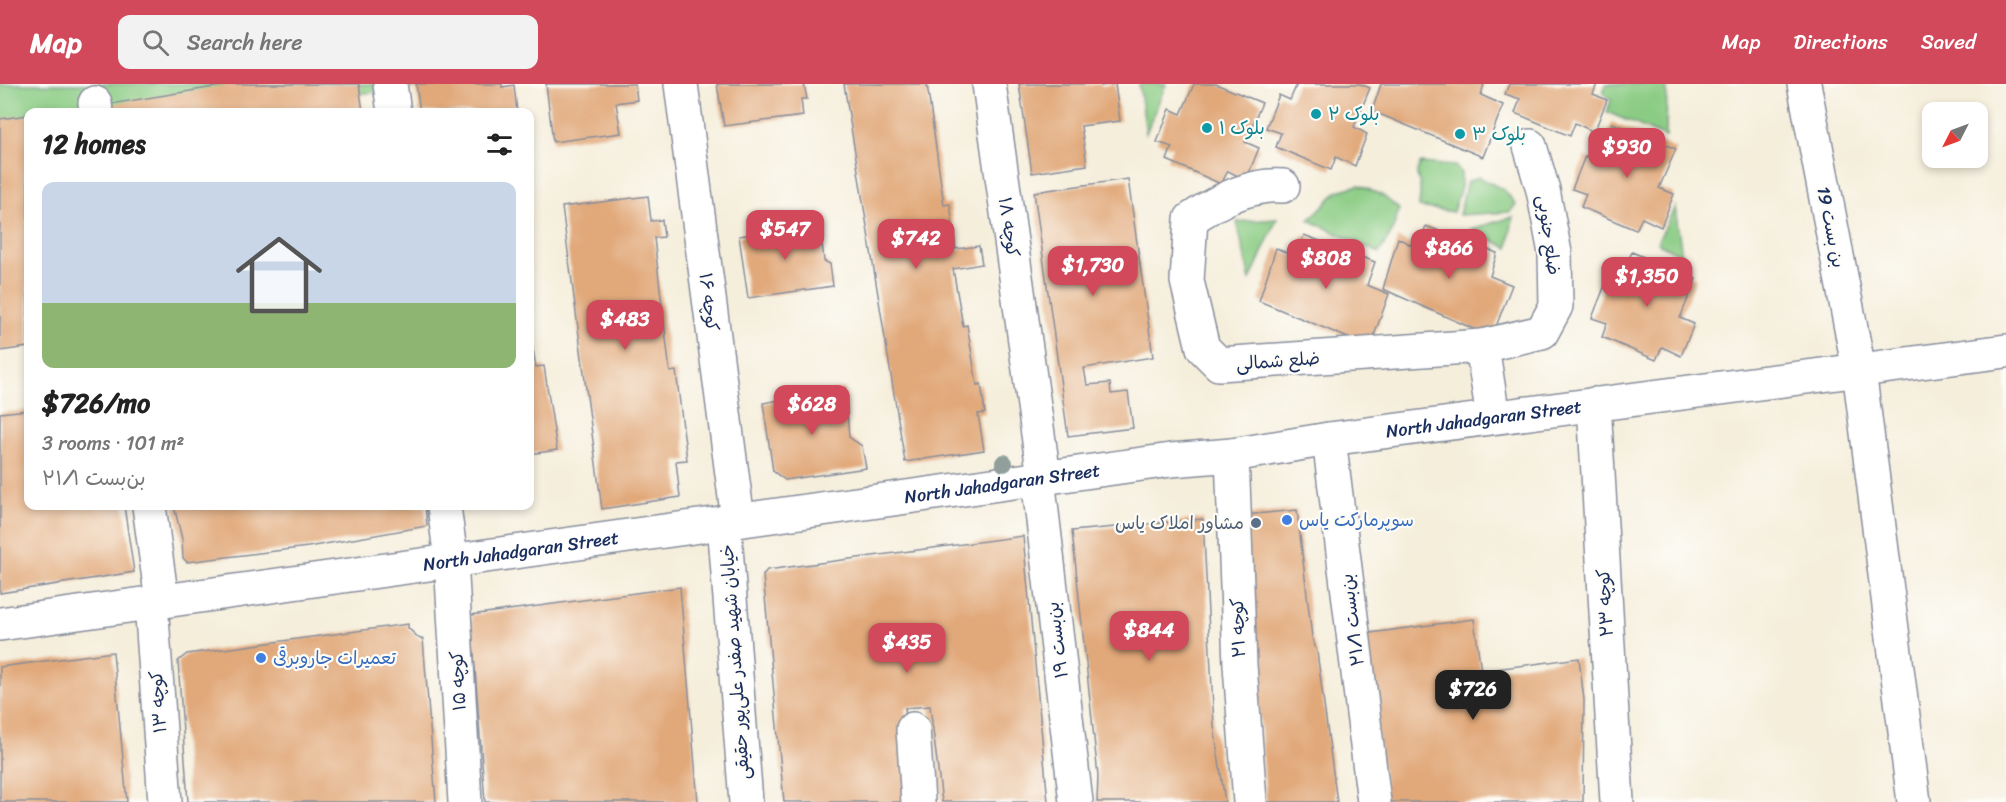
<!DOCTYPE html>
<html lang="en">
<head>
<meta charset="utf-8">
<style>
  :root { --surface:#fff; --page:#f2f2f2; --text:#222; --muted:#767676; --line:#e0e0e0; --accent:#d1495b }
  body { margin:0; font-family:Sriracha,"Playpen Sans Arabic",sans-serif; background:var(--page); color:var(--text); height:100vh; display:flex; flex-direction:column; font-size:22px; white-space:nowrap }
  * { box-sizing:border-box; margin:0 }
  p { font-size:20px; color:var(--muted) }
  .icon { flex:none; width:33px; height:33px; fill:none; stroke:currentColor; stroke-width:2; stroke-linecap:round; stroke-linejoin:round }
  .map { position:relative; flex:1; overflow:hidden }
  .panel { position:absolute; left:24px; top:24px; width:510px; height:402px; display:flex; flex-direction:column; background:var(--surface); border-radius:12px; box-shadow:0 3px 9px #0003 }
  .panel>* { flex:none }
  .needle { width:39px; rotate:228deg }
  .fabs { position:absolute; left:1922px; top:18px; display:grid; gap:12px }
  .fabs a { display:grid; place-items:center; width:66px; height:66px; border-radius:12px; background:var(--surface); box-shadow:0 3px 9px #0003; font-size:30px }
  .price { position:absolute; translate:-50% -51px; padding:0 14px; border-radius:12px; background:var(--accent); color:#fff; font-size:20px; line-height:39px; filter:drop-shadow(0 2px 3px #0008) }
  .price::after { content:''; position:absolute; left:50%; top:36px; width:18px; height:14px; margin-left:-9px; background:inherit; clip-path:polygon(0 0,100% 0,50% 100%) }
  .price.current { background:#222; color:#fff }
  ul { padding:0; list-style:none }
  li { display:grid; align-content:center; gap:12px; height:318px; padding:0 18px }
  li+li { border-top:2px solid var(--line) }
  li span { display:grid; place-items:center; height:186px; border-radius:12px; color:#555 }
  li>.icon { margin-inline-start:auto }
  span .icon { width:108px; height:108px; fill:#fffc; stroke-width:1 }
  li b { font-size:26px }
  h2 { display:flex; justify-content:space-between; align-items:center; height:72px; padding:0 18px; font-size:26px }
  header { display:flex; align-items:center; gap:36px; box-sizing:border-box; height:84px; padding:0 30px; background:var(--accent); color:#fff }
  header strong { font-size:28px }
  nav { display:flex; gap:33px; margin-inline-start:auto; font-size:21px }
  .search { width:420px; height:54px; background:var(--page); display:flex; align-items:center; gap:15px; box-sizing:border-box; padding:0 21px; border-radius:12px; color:var(--muted); font-size:22px }
  .map>svg:first-child { display:block }
</style>
</head>
<body>
<header>
<strong>Map</strong>
<div class="search"><svg class="icon" aria-label="search" viewBox="0 0 24 24"><circle cx="10" cy="10" r="6"/><path d="M15 15l6 6"/></svg>Search here</div>
<nav><a>Map</a><a>Directions</a><a>Saved</a></nav>
</header>
<div class="map">
<svg width="2006" height="718" viewBox="0 0 2006 718">
  <rect width="100%" height="100%" fill="#fdfcf7"/>
  <filter id="ink" filterUnits="userSpaceOnUse"><feTurbulence type="fractalNoise" baseFrequency=".0167" numOctaves="2"/><feDisplacementMap in="SourceGraphic" scale="12" xChannelSelector="R" yChannelSelector="G"/><feConvolveMatrix kernelMatrix="1 2 1 2 8 2 1 2 1" color-interpolation-filters="sRGB"/></filter>
  <filter id="wash" filterUnits="userSpaceOnUse"><feTurbulence type="fractalNoise" baseFrequency=".008" numOctaves="4" result="noise"/><feDisplacementMap in="SourceGraphic" scale="24" xChannelSelector="R" yChannelSelector="G"/><feGaussianBlur stdDeviation="1.35" result="paint"/><feColorMatrix in="noise" values="0 0 0 0 0 0 0 0 0 0 0 0 0 0 0 0 0 1.4 0 .05"/><feComposite in="paint" operator="in"/></filter>
  <g filter="url(#wash)">
    <rect width="100%" height="100%" fill="#f5eedb"/>
    <g fill="#8bcc84" stroke="#537e71" stroke-width="1.5">
      <path d="M0 0H443L204 28H28V49L0 53Z"/>
      <path d="M1139 0H1166L1146 49Z"/>
      <path d="M1606 0H1667L1666 53 1607 28 1611 16 1603 9Z"/>
      <path d="M1421 79 1455 82 1461 89V103L1453 128 1419 123C1419 117 1421 109 1420 103 1419 91 1413 92 1421 79Z"/>
      <path d="M1479 93 1504 106 1516 120 1510 128 1459 131 1467 98Z"/>
      <path d="M1359 101 1383 112 1399 125 1392 148 1379 169 1309 136 1338 107Z"/>
      <path d="M1675 123 1682 171 1657 159Z"/>
      <path d="M1513 133 1508 164 1471 145Z"/>
      <path d="M1277 135 1250 196 1237 138Z"/>
    </g>
    <g id="blocks">
      <g fill="#e1a879">
        <path d="M233 0H359L363 28H111L110 20Z"/>
        <path d="M416 0H502V3L514 1 517 28H420Z"/>
        <path d="M546 0H635L637 16 616 19 621 49 553 58Z"/>
        <path d="M717 0H804L807 15H801L803 32 724 42Z"/>
        <path d="M844 0H927L944 121 950 120 956 165 979 162 982 180 953 185 963 242 967 241 977 301 981 300 985 329 978 330 984 366 905 378Z"/>
        <path d="M1019 0H1101V2L1115 0 1120 37 1081 42 1087 81 1032 89Z"/>
        <path d="M1194 0H1216L1262 19 1245 58 1259 64 1246 96 1228 87 1221 100 1167 76 1172 63 1157 58 1170 25 1181 30Z"/>
        <path d="M1297 0H1360L1370 4 1354 43 1367 50 1355 82 1336 73 1331 86 1276 63 1281 49 1266 44 1279 11 1290 16Z"/>
        <path d="M1381 0H1484L1481 11 1503 21 1483 73 1372 27Z"/>
        <path d="M1509 0H1597L1593 10 1607 16 1594 48 1575 39 1570 52 1515 29 1520 15 1505 10Z"/>
        <path d="M28 31V263L0 267V35Z"/>
        <path d="M1612 39 1676 65 1659 104 1674 110 1661 143 1642 134 1636 146 1581 123 1586 110 1572 105 1585 72 1596 77Z"/>
        <path d="M1128 95 1153 273 1084 284 1087 301 1110 299 1111 310 1128 308 1133 344 1068 352 1034 108Z"/>
        <path d="M648 112 651 137 662 136 664 153 654 154 670 288 676 287 687 376 676 377 680 413 602 425 562 123Z"/>
        <path d="M820 140 824 177 830 180 833 202 748 214 739 152Z"/>
        <path d="M1426 142 1497 169 1490 192 1512 201 1492 253 1383 205 1398 154 1417 164Z"/>
        <path d="M1304 151 1375 178 1367 201 1389 210 1370 263 1259 217 1276 164 1295 173Z"/>
        <path d="M1632 168 1696 195 1680 234 1694 240 1681 272 1662 263 1656 276 1602 253 1607 239 1592 234 1605 201 1615 206Z"/>
        <path d="M530 247 536 283 544 282 557 366 530 370Z"/>
        <path d="M845 304 849 353 862 362 866 384 785 396 773 387 763 319Z"/>
        <path d="M28 326V422H124L134 488 0 509V329Z"/>
        <path d="M174 422H425L427 442 308 463 187 478 183 474 182 455Z"/>
        <path d="M1297 426 1312 553 1317 568 1337 718H1266L1245 431Z"/>
        <path d="M1203 435 1214 642 1225 718H1097L1098 692 1072 447Z"/>
        <path d="M1023 452 1048 718H942L930 622 905 624 914 718H784L763 491 767 486Z"/>
        <path d="M680 503 698 718H485L471 531Z"/>
        <path d="M1474 535 1481 587 1579 574 1584 616 1583 718H1387L1363 550Z"/>
        <path d="M408 540V544L420 555H423L436 718H188L178 577 187 570Z"/>
        <path d="M113 568 127 718H0V583Z"/>
      </g>
    </g>
  </g>
  <g filter="url(#ink)">
    <use href="#blocks" fill-opacity="0" stroke="#888e9c" stroke-width="1.5"/>
    <g fill="none" stroke-linecap="round" stroke-linejoin="round">
      <g stroke="#888e9c" stroke-width="36">
        <g id="minor">
          <path d="M390 0 394 28"/>
          <path d="M681 0 738 436"/>
          <path d="M989 0 1044 393"/>
          <path d="M1804 0 1859 286 1914 718"/>
          <path d="M95 19 96 28"/>
          <path d="M1283 102C1251 99 1217 117 1191 135L1187 197 1203 264 1219 280 1482 262"/>
          <path d="M1594 320 1617 718"/>
          <path d="M1493 333 1482 262 1542 248 1556 222 1555 169 1543 106 1530 62"/>
          <path d="M1329 355 1374 718"/>
          <path d="M1232 371 1240 581 1250 718"/>
          <path d="M1038 394 1076 718"/>
          <path d="M149 422 162 517"/>
          <path d="M444 422 451 476 465 718"/>
          <path d="M724 438 746 718"/>
          <path d="M151 518 165 718"/>
          <path id="s1" d="M0 540 1171 376 1232 371 1329 355 2006 267"/>
          <path d="M913 645 918 718"/>
        </g>
      </g>
      <use href="#minor" stroke="#fff" stroke-width="33"/>
    </g>
    <circle fill="#909f9c" cx="1004" cy="379" r="9"/>
  </g>
  <g fill="#0f9aa8" stroke="#fdfcf7" stroke-width="2">
    <circle cx="1316" cy="30" r="6"/>
    <circle cx="1207" cy="44" r="6"/>
    <circle cx="1460" cy="50" r="6"/>
  </g>
  <g fill="#3f7fe0" stroke="#fdfcf7" stroke-width="2">
    <circle cx="1287" cy="436" r="6"/>
    <circle cx="261" cy="574" r="6"/>
  </g>
  <circle fill="#5c6f8a" stroke="#fdfcf7" stroke-width="2" cx="1256" cy="439" r="6"/>
  <g text-anchor="middle" stroke-width="4.5" stroke-linejoin="round" paint-order="stroke">
    <g font-size="18" fill="#0d838f" stroke="#fdfcf7" text-anchor="start">
      <text x="1328" y="36">بلوک ۲</text>
      <text x="1219" y="50">بلوک ۱</text>
      <text x="1472" y="56">بلوک ۳</text>
    </g>
    <g font-size="18" fill="#1b2f5e" stroke="#fdfcf7">
      <text transform="translate(1009 143) rotate(82)" y="6">کوچه ۱۸</text>
      <text transform="translate(1831 143) rotate(79)" y="6">بن بست 19</text>
      <text transform="translate(1549 151) rotate(82)" y="6">ضلع جنوبی</text>
      <text transform="translate(709 218) rotate(83)" y="6">کوچه ۱۶</text>
      <text transform="translate(1278 277) rotate(-4)" y="6">ضلع شمالی</text>
      <text dy="6" stroke="none"><textPath href="#s1" startOffset="1498">North Jahadgaran Street</textPath></text>
      <text dy="6" stroke="none"><textPath href="#s1" startOffset="1012">North Jahadgaran Street</textPath></text>
      <text dy="6" stroke="none"><textPath href="#s1" startOffset="526">North Jahadgaran Street</textPath></text>
      <text transform="translate(1605 519) rotate(-93)" y="6">کوچه ۲۳</text>
      <text transform="translate(1352 536) rotate(-97)" y="6">بن‌بست ۲۱/۱</text>
      <text transform="translate(1238 544) rotate(-92)" y="6">کوچه ۲۱</text>
      <text transform="translate(1057 556) rotate(-97)" y="6">بن‌بست ۱۹</text>
      <text transform="translate(735 578) rotate(-94)" y="6">خیابان شهید صفدر علی‌پور حقیقی</text>
      <text transform="translate(458 597) rotate(-93)" y="6">کوچه ۱۵</text>
      <text transform="translate(158 618) rotate(-94)" y="6">کوچه ۱۳</text>
    </g>
    <g font-size="18" fill="#366cbe" stroke="#fdfcf7" text-anchor="start">
      <text x="1299" y="442">سوپرمارکت یاس</text>
      <text x="273" y="580">تعمیرات جاروبرقی</text>
    </g>
    <g font-size="18" fill="#4e5e75" stroke="#fdfcf7" text-anchor="end">
      <text x="1244" y="445">مشاور املاک یاس</text>
    </g>
  </g>
</svg>
<div class="fabs">
<a><svg class="needle" viewBox="-14 -14 28 28"><path d="M0-13l5 13h-10z" fill="#e53935"/><path d="M0 13l5-13h-10z" fill="#767676"/></svg></a>
</div>
<b class="price" style="left:1627px;top:95px">$930</b>
<b class="price" style="left:785px;top:177px">$547</b>
<b class="price" style="left:916px;top:186px">$742</b>
<b class="price" style="left:1449px;top:196px">$866</b>
<b class="price" style="left:1326px;top:206px">$808</b>
<b class="price" style="left:1093px;top:213px">$1,730</b>
<b class="price" style="left:1647px;top:224px">$1,350</b>
<b class="price" style="left:625px;top:267px">$483</b>
<b class="price" style="left:812px;top:352px">$628</b>
<b class="price" style="left:1149px;top:578px">$844</b>
<b class="price" style="left:907px;top:590px">$435</b>
<b class="price current" style="left:1473px;top:637px">$726</b>
<section class="panel">
<h2>12 homes<svg class="icon" aria-label="filters" viewBox="0 0 24 24"><path d="M4 7h16M4 17h16"/><circle cx="9" cy="7" r="2"/><circle cx="15" cy="17" r="2"/></svg></h2>
<ul>
<li><span style="background:linear-gradient(#c9d6e8 65%,#8fb573 0)"><svg class="icon" aria-label="home" viewBox="0 0 24 24"><path d="M3 11l9-7 9 7M6 9v11h12V9"/></svg></span><div><b>$726/mo</b><p>3 rooms · 101 m²</p><p>بن‌بست ۲۱/۱</p></div></li>
</ul>
</section>
</div>
</body>
</html>
